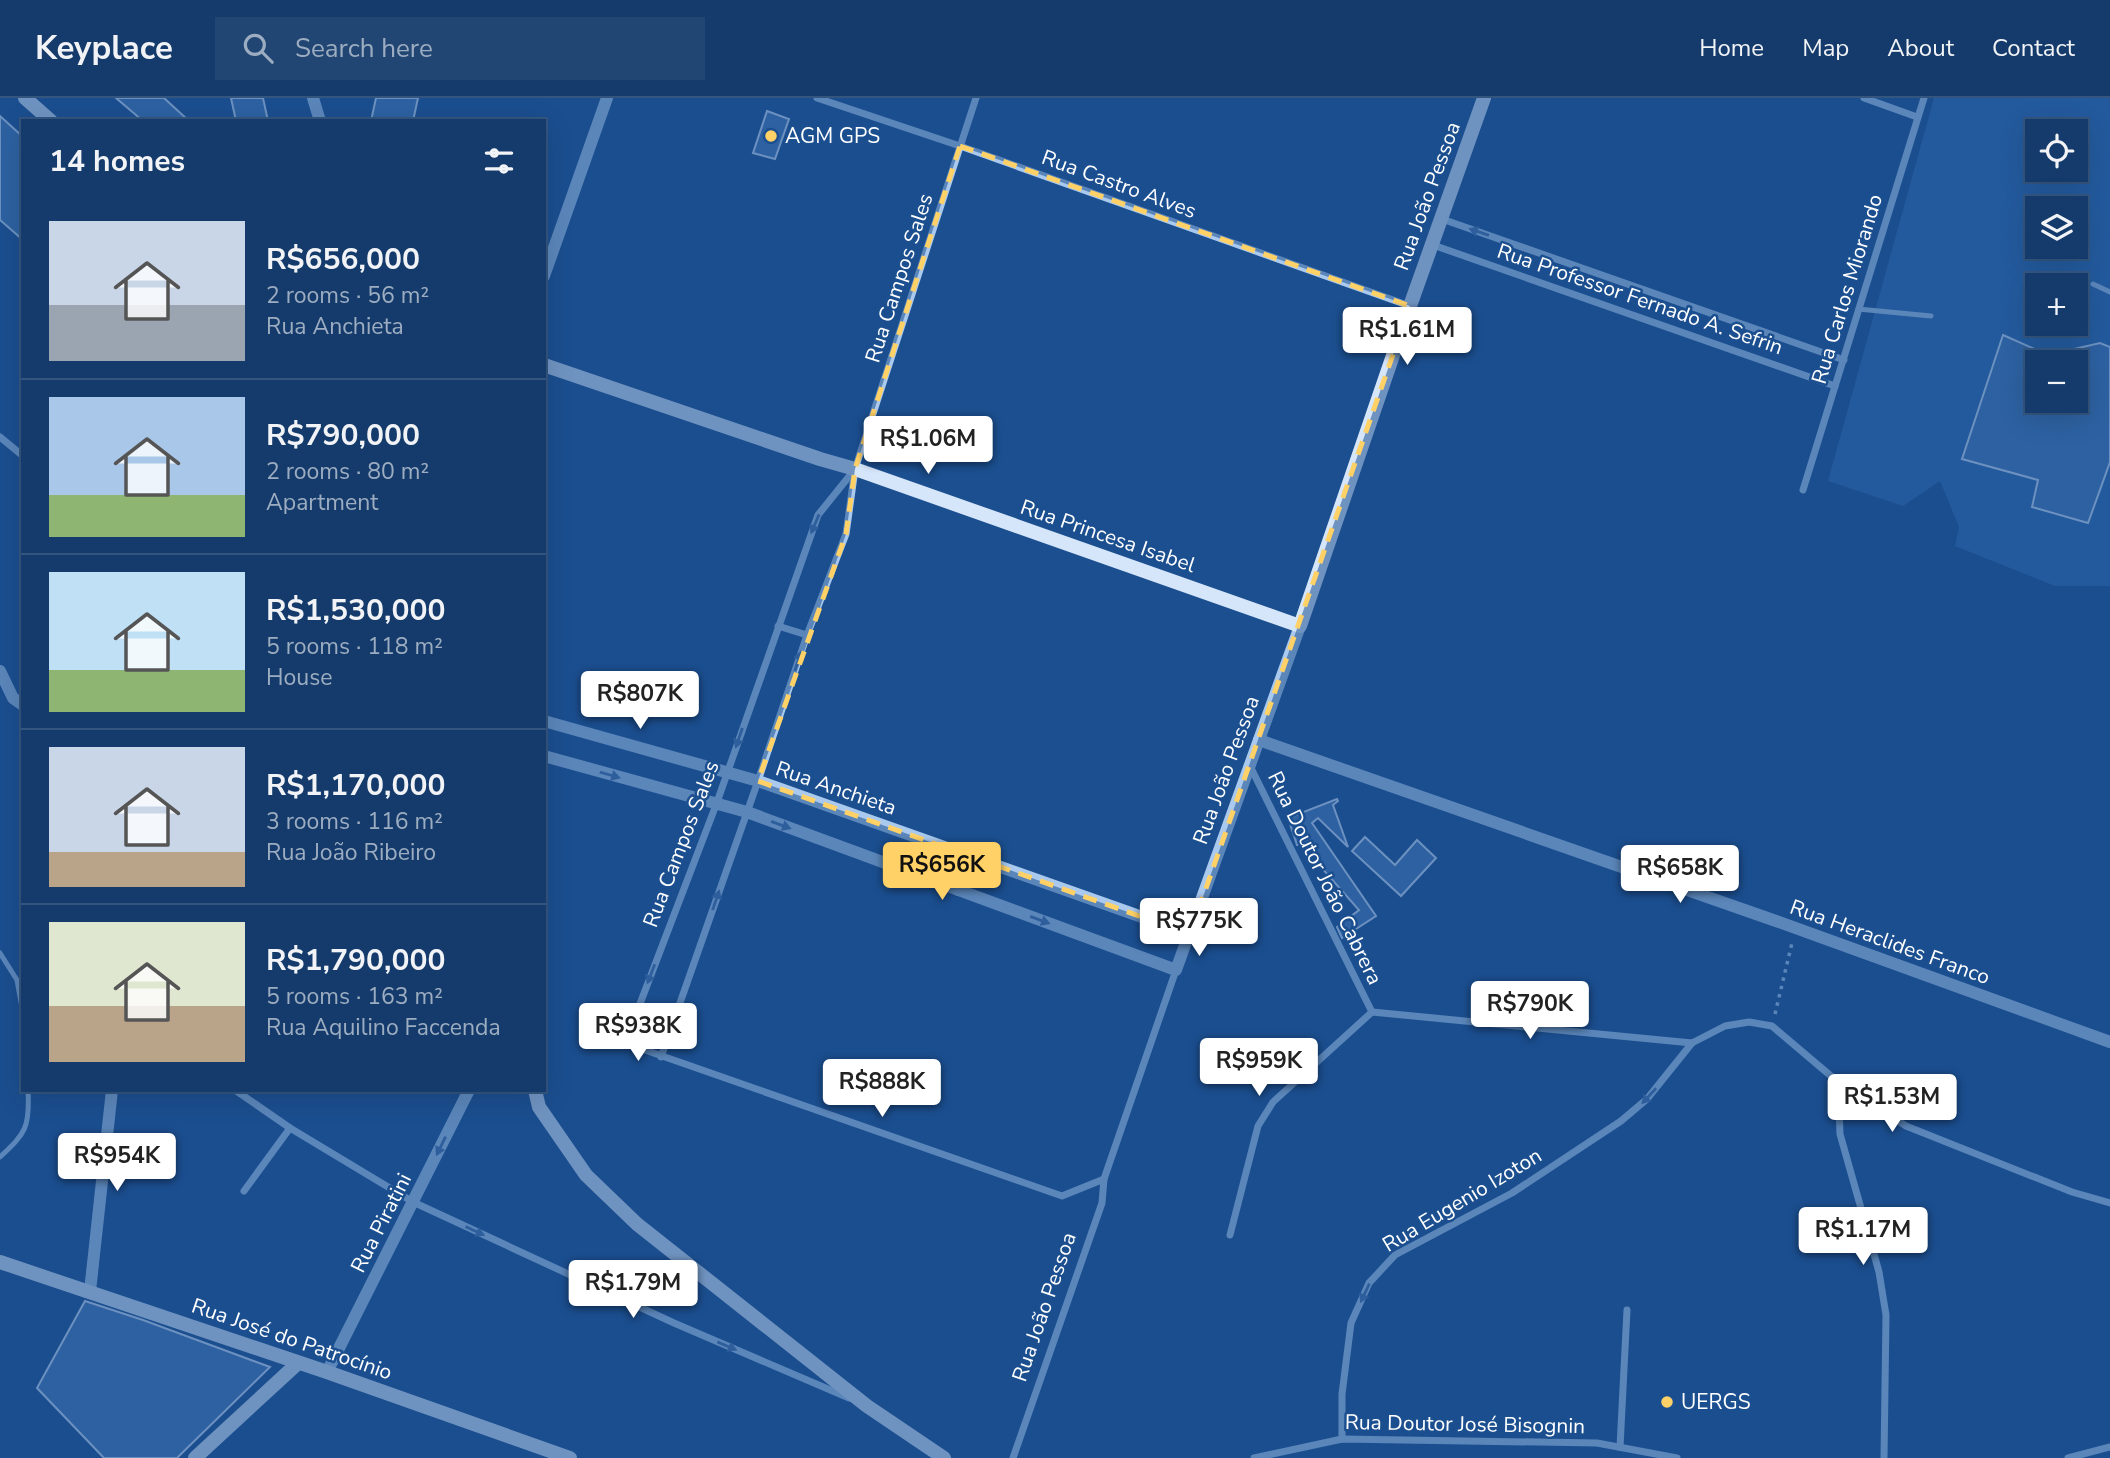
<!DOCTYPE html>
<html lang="en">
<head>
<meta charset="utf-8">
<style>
  :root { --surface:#143b6b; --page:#214673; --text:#f1f3f6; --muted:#9dadc1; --line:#33557e; --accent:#ffd166 }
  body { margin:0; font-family:"Nunito Sans",sans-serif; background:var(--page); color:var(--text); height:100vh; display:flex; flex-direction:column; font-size:26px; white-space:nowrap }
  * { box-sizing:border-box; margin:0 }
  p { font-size:23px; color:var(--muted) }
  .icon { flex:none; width:38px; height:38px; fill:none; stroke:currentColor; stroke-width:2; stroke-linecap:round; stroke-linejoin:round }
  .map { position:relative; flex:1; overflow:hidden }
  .panel { position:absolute; left:21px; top:21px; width:525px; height:973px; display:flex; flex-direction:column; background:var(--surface); border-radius:0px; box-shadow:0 7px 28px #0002,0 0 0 2px var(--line) }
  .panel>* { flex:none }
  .controls { position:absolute; left:2025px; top:21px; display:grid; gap:14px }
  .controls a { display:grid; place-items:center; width:63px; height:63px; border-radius:0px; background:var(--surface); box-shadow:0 7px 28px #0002,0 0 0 2px var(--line); font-size:35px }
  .price { position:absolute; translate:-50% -60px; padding:0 16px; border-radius:7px; background:#fff; color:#222; font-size:23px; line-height:46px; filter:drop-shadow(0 2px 4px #0008) }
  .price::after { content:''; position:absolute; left:50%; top:42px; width:21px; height:16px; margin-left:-10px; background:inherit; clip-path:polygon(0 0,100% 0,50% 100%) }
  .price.active { background:var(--accent); color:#111 }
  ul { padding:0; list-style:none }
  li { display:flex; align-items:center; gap:21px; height:175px; padding:0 28px }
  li+li { border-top:2px solid var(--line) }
  li span { display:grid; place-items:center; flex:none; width:196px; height:140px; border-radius:0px; color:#555 }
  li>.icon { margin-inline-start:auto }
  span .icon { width:84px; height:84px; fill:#fffc; stroke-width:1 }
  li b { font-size:30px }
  h2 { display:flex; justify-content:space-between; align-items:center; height:84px; padding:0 28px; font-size:30px }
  header { display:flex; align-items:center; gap:42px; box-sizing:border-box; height:98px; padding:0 35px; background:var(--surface); border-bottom:2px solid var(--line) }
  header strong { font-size:33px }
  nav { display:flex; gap:38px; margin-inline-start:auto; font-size:24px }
  .search { width:490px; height:63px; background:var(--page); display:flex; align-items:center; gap:18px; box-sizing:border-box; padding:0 24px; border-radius:0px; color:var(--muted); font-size:26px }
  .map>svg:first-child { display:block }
</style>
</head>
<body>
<header>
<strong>Keyplace</strong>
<div class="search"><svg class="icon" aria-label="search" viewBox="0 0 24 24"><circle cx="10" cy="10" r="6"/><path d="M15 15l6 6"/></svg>Search here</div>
<nav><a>Home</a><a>Map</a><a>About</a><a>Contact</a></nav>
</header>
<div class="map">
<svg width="2110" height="1360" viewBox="0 0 2110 1360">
  <rect width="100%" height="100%" fill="#1b4f8f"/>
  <path fill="#2e69ad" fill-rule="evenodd" d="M1934 0H2110V488H2055L1955 448 1959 429 1940 383 1903 408 1828 383ZM2037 33H2076V72H2037ZM2037 110H2076V149H2037ZM2037 187H2076V226H2037ZM2037 264H2076V303H2037Z"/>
  <g fill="#4478b7" stroke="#cfe3fa" stroke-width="2" fill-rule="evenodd">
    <path d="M116 0H164L189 23H143Z"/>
    <path d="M231 0H263L268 23H236Z"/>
    <path d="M376 0H418L413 23H371Z"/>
    <path d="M767 13 789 21 775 61 753 55Z"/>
    <path d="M0 18 23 39V142L0 122Z"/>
    <path d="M2003 237 2048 257 2100 245 2110 249V364L2088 425 2032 409 2038 382 1962 361ZM2037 264H2076V303H2037Z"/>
    <path d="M1337 701 1338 703 1333 707 1348 749 1318 720 1312 725 1376 818 1342 840 1337 829 1359 812 1320 768 1310 742 1297 747 1288 720Z"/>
    <path d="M1365 739 1395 767 1417 742 1436 760 1401 798 1352 753Z"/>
    <path d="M85 1203 143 1222 270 1269 177 1360H104L37 1290Z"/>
  </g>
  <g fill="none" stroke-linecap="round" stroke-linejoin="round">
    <path stroke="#a9c9ee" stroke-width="3.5" stroke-dasharray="3.5 5" stroke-linecap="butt" d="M1775 916 1792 845"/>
    <g stroke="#a9c9ee" stroke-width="5">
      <path d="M2093 186 2110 194"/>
      <path d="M1858 211 1931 218"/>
      <path d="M0 855 17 882 23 915"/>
      <path d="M0 1059C26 1035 30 1029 28 992"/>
    </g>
    <g stroke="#a9c9ee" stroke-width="7">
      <path d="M817 0 960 48 1410 208"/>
      <path d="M1864 0 1917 19"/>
      <path d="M1442 121 1844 262"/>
      <path d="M1433 147 1835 288"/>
      <path d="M0 339 23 358"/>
      <path d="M855 371 818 417 716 707 625 945 1062 1098 1104 1081"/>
      <path d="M1803 392 1924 0"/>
      <path d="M778 528 807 537"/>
      <path d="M1250 668 1372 914"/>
      <path d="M1372 914 1692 945 1725 928 1749 924 1772 928 1838 984 1906 1028 2072 1094 2110 1105"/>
      <path d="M661 959 758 683 807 537 846 436 855 371 976 0"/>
      <path d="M1838 984 1840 1036 1879 1174 1886 1217 1884 1360"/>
      <path d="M235 992 290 1030 413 1104 674 1225 849 1300"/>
      <path d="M244 1093 290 1030"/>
      <path d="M1230 1137 1258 1028 1273 1004 1372 914"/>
      <path d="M1342 1341V1296L1351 1225 1369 1185 1395 1157 1512 1095 1621 1023 1647 1001 1692 945"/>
      <path d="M1620 1349 1627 1212"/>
      <path d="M1013 1360 1102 1105 1104 1081 1176 872"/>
      <path d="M1254 1360 1342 1341 1597 1345 1677 1360"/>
      <path d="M2068 1360 2110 1349"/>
    </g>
    <g stroke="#a9c9ee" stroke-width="12">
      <path d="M313 0 320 23"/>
      <path d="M544 178 607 0"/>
      <path d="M0 573 13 600 23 607"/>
      <path d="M544 623 758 683 1190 836"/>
      <path d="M1259 642 1776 823 2110 944"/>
      <path d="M544 658 747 714 1176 872 1300 528"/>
      <path d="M958 792 969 758"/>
      <path d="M90 1193 112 992"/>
      <path d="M327 1274 469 992"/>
    </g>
    <g stroke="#d6e6fa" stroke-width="14">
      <path d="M25 0 51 23"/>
      <path d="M544 267 820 361 855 371 1300 528 1410 208 1484 0"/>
      <path d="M535 992 539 1009 586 1077 637 1126 867 1308 944 1360"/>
      <path d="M0 1164 327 1274 570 1360"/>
      <path d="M195 1360 298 1265"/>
    </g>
  </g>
  <defs><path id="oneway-solid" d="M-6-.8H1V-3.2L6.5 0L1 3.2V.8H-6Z" transform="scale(1.75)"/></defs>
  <g fill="#4674ac">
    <use href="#oneway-solid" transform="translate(1479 134) rotate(-161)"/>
    <use href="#oneway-solid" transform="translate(815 426) rotate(113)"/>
    <use href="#oneway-solid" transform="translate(798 563) rotate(-72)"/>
    <use href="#oneway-solid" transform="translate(739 640) rotate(109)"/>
    <use href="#oneway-solid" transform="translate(610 677) rotate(16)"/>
    <use href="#oneway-solid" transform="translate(781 727) rotate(20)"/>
    <use href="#oneway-solid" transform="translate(716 802) rotate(-71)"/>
    <use href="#oneway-solid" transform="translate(1040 822) rotate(20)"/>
    <use href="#oneway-solid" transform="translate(651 876) rotate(111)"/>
    <use href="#oneway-solid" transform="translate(1649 998) rotate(133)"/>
    <use href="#oneway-solid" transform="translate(441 1048) rotate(116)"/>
    <use href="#oneway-solid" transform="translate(475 1133) rotate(25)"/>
    <use href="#oneway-solid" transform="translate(1365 1195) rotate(115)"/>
    <use href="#oneway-solid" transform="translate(727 1248) rotate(23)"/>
  </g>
  <path d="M0 0H2110V1360H0ZM960 48 1410 208 1190 836 758 683 846 436 855 371Z" fill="#1b4f8f" fill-opacity=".55" fill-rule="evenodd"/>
  <path fill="none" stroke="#ffd166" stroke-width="5" stroke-dasharray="14 9" stroke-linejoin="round" d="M960 48 1410 208 1190 836 758 683 846 436 855 371Z"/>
  <g fill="#ffd166" stroke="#1b4f8f" stroke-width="2.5">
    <circle cx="771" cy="38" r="7"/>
    <circle cx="1667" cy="1304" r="7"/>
  </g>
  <g text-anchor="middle" stroke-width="5" stroke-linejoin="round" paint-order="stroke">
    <g font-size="21" fill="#fff" stroke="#1b4f8f" text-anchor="start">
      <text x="785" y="45">AGM GPS</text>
      <text x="1681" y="1311">UERGS</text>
    </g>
    <g font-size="21" fill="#fff" stroke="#1b4f8f">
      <text transform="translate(1119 86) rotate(20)" y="7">Rua Castro Alves</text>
      <text transform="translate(1427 98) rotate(-70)" y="7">Rua João Pessoa</text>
      <text transform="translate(899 180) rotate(-72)" y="7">Rua Campos Sales</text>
      <text transform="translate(1847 191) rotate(-73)" y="7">Rua Carlos Miorando</text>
      <text transform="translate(1640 201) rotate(19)" y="7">Rua Professor Fernado A. Sefrin</text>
      <text transform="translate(1108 438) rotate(19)" y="7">Rua Princesa Isabel</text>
      <text transform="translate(1226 672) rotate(-70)" y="7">Rua João Pessoa</text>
      <text transform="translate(836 690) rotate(19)" y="7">Rua Anchieta</text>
      <text transform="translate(681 746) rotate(-69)" y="7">Rua Campos Sales</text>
      <text transform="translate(1325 780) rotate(64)" y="7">Rua Doutor João Cabrera</text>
      <text transform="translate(1890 844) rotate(20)" y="7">Rua Heraclides Franco</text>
      <text transform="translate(1462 1102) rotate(-31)" y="7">Rua Eugenio Izoton</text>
      <text transform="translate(381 1125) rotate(-63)" y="7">Rua Piratini</text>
      <text transform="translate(1044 1209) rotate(-71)" y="7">Rua João Pessoa</text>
      <text transform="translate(292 1241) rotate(19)" y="7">Rua José do Patrocínio</text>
      <text transform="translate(1465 1326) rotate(1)" y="7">Rua Doutor José Bisognin</text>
    </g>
  </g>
</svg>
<div class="controls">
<a><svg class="icon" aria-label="locate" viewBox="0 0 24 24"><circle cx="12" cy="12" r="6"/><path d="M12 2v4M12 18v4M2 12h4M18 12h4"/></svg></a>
<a><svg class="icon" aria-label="layers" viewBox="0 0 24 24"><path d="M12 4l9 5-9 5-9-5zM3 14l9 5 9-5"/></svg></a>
<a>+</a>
<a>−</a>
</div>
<b class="price" style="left:1407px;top:269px">R$1.61M</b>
<b class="price" style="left:928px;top:378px">R$1.06M</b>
<b class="price" style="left:640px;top:633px">R$807K</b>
<b class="price active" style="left:942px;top:804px">R$656K</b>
<b class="price" style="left:1680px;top:807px">R$658K</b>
<b class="price" style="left:1199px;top:860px">R$775K</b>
<b class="price" style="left:1530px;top:943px">R$790K</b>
<b class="price" style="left:638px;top:965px">R$938K</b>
<b class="price" style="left:1259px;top:1000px">R$959K</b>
<b class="price" style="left:882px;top:1021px">R$888K</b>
<b class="price" style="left:1892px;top:1036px">R$1.53M</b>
<b class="price" style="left:117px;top:1095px">R$954K</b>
<b class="price" style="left:1863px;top:1169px">R$1.17M</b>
<b class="price" style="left:633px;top:1222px">R$1.79M</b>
<section class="panel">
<h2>14 homes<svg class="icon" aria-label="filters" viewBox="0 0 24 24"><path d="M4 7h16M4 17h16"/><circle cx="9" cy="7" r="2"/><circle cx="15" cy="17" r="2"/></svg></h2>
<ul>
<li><span style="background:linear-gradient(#c9d6e8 60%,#9aa5b1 0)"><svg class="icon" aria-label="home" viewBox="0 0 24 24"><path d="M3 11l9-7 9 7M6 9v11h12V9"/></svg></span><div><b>R$656,000</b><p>2 rooms · 56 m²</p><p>Rua Anchieta</p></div></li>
<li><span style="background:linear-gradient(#a9c7e8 70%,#8fb573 0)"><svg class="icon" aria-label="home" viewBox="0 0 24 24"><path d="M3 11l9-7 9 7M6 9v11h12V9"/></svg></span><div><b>R$790,000</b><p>2 rooms · 80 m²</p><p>Apartment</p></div></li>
<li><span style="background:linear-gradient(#bfe0f5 70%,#8fb573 0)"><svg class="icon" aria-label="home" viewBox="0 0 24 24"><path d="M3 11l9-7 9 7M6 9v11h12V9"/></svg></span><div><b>R$1,530,000</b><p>5 rooms · 118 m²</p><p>House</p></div></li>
<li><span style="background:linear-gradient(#c9d6e8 75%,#b9a48a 0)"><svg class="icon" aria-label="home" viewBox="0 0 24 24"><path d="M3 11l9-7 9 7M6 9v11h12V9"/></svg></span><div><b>R$1,170,000</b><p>3 rooms · 116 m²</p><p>Rua João Ribeiro</p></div></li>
<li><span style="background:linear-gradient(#dfe7d0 60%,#b9a48a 0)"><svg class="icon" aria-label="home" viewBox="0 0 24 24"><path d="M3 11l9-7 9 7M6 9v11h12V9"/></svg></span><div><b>R$1,790,000</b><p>5 rooms · 163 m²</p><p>Rua Aquilino Faccenda</p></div></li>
</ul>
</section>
</div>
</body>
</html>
